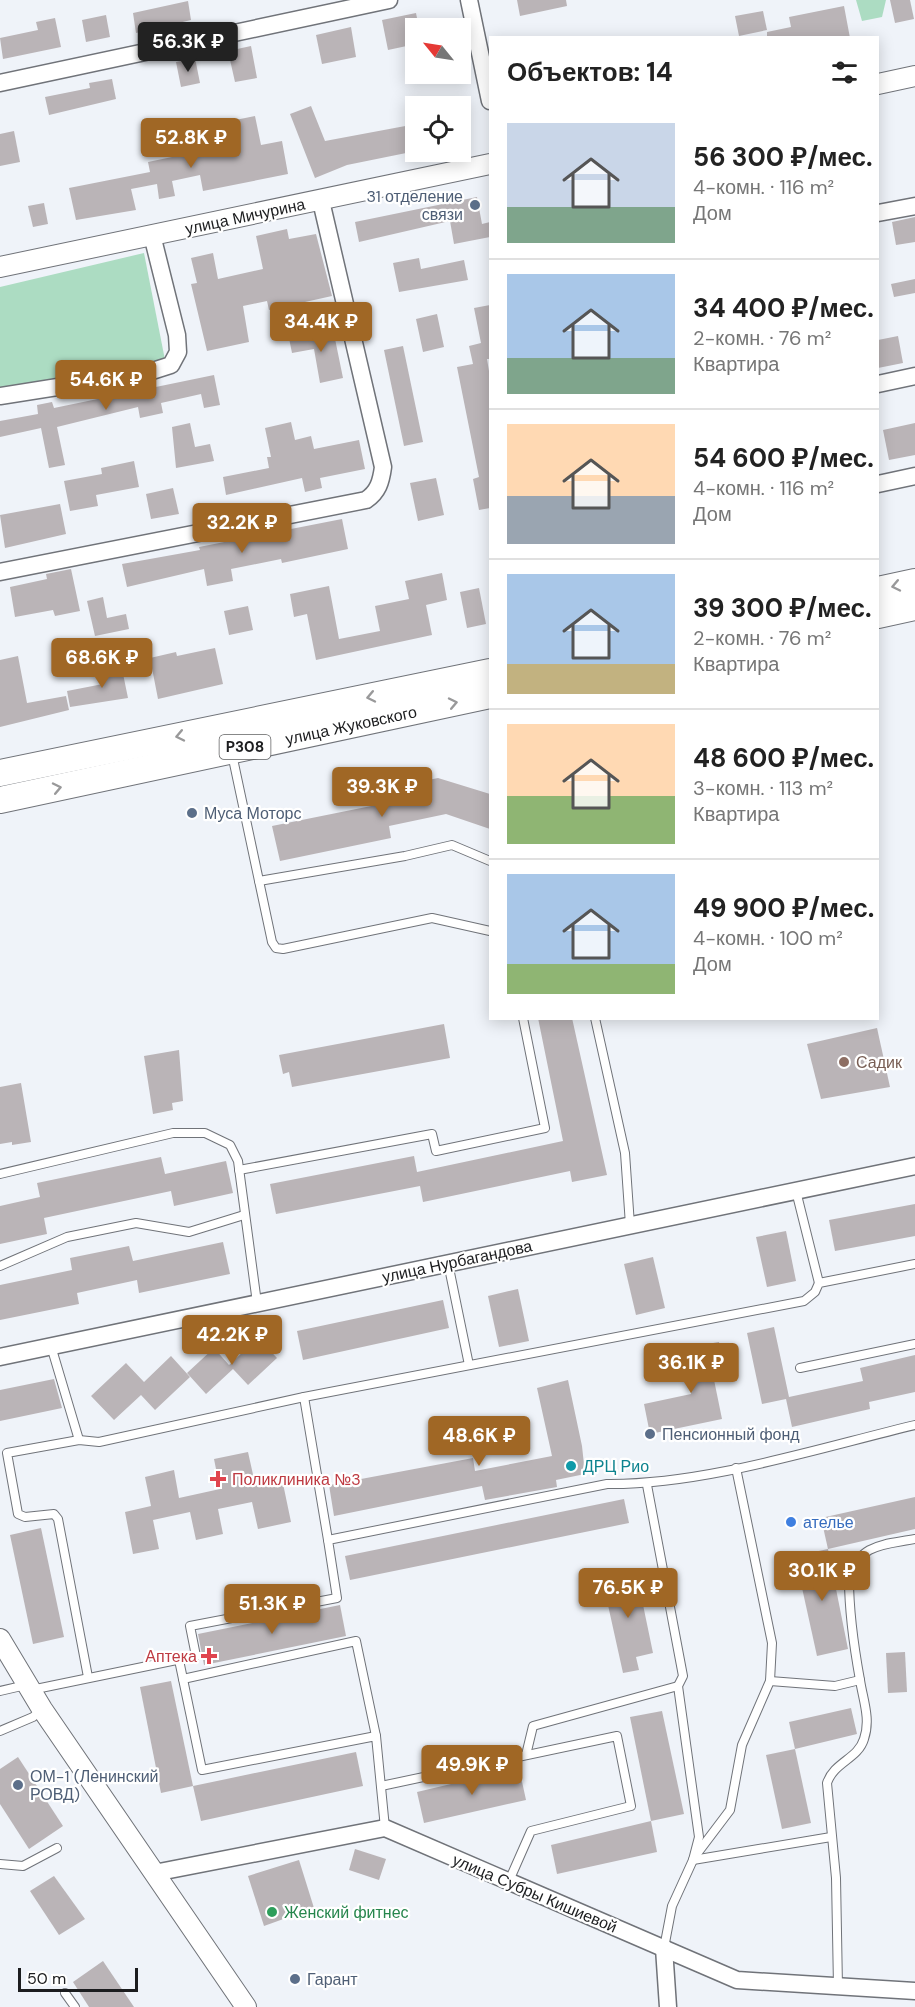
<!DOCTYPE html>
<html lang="ru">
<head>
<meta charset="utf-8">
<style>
  :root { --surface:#fff; --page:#f6f6f6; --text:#222; --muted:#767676; --line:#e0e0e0; --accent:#a06725 }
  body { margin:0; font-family:"DM Sans",sans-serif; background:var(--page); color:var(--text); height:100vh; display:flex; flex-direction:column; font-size:22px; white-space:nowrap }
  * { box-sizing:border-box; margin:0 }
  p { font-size:20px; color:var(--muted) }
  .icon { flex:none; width:33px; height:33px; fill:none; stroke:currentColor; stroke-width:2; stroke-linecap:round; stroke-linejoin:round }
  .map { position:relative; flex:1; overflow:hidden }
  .panel { position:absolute; left:489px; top:36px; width:390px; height:984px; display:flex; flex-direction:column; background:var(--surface); border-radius:0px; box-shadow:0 3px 15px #0003 }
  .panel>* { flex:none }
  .needle { width:39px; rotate:300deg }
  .tools { position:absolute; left:405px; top:18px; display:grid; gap:12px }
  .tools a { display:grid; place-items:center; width:66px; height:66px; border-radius:0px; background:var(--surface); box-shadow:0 3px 15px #0003; font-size:30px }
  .scale { position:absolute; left:18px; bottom:15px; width:120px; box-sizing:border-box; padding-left:6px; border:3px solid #1c1d1f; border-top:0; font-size:16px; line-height:21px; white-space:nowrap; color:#1c1d1f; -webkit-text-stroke:4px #fff; paint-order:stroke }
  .price { position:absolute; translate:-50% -51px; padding:0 14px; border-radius:6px; background:var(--accent); color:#fff; font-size:20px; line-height:39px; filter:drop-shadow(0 2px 3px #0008) }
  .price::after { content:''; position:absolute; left:50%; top:36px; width:18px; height:14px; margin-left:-9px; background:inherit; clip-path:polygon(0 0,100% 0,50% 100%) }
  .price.on { background:#222; color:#fff }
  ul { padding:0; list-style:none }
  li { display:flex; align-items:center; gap:18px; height:150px; padding:0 18px }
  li+li { border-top:2px solid var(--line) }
  li span { display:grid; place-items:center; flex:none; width:168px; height:120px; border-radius:0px; color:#555 }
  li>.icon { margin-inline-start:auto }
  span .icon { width:72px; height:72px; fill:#fffc; stroke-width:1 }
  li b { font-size:26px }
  h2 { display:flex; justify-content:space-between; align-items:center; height:72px; padding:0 18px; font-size:26px }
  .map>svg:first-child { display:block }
</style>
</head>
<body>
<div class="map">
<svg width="915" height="2007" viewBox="0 0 915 2007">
  <rect width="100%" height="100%" fill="#eff3f9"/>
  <g fill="#acdcc2">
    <path d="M856 0H886L882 17 862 21Z"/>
    <path d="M144 253 165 360 0 390V287Z"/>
  </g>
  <g fill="#bab4b7">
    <path d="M517 0H566L567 6 520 16Z"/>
    <path d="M890 0H910L914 19 895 23Z"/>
    <path d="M188 1 191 20 136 33 133 13Z"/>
    <path d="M844 6 850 38H767V32L791 27 789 17Z"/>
    <path d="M763 11 767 30 739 36 735 16Z"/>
    <path d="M416 13 419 28H416V44L388 50 382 20Z"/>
    <path d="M106 15 110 37 86 42 82 20Z"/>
    <path d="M55 18 61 47 3 59 0 38 38 30 36 22Z"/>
    <path d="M351 27 356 57 322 64 316 35Z"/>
    <path d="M251 46 257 78 235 82 228 51Z"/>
    <path d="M195 58 200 83 181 87 176 62Z"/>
    <path d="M112 79 116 99 49 115 45 97 90 88 89 83Z"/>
    <path d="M311 106 325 141 416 124V151L347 165 315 178 290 114Z"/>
    <path d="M255 116 261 145 282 141 288 174 203 191 200 175 172 181 175 196 159 199 157 184 131 189 136 210 76 220 69 188 150 172 148 162 196 152 191 129Z"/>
    <path d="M14 131 20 162 0 166V134Z"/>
    <path d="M477 197 482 224 490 222V237L454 244 450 221 359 242 355 222Z"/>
    <path d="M44 203 48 224 33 227 28 206Z"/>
    <path d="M915 217V242L896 245 892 222Z"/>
    <path d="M287 229 289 239 316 234 332 296 269 310 267 301 243 306 249 342 207 351 191 284 197 283 191 258 213 253 218 279 263 269 256 236Z"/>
    <path d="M419 258 421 269 464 260 468 280 399 292 393 263Z"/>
    <path d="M915 279V293L894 297 891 284Z"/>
    <path d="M490 305V359H487L490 377V508L479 510 473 479 479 477 457 367 473 364 469 346 481 343 474 308Z"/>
    <path d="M437 314 444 347 423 352 416 319Z"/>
    <path d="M333 329 343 378 320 383 314 349 292 353 289 338Z"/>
    <path d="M898 336 903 363 878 368V340Z"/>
    <path d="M403 346 423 442 404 446 384 350Z"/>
    <path d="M214 375 220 405 204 408 201 394 161 403 163 413 140 418 138 407 57 427 65 465 49 468 41 428 0 437V421L38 414 37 405 52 402 54 408Z"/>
    <path d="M291 422 295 440 311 436 314 449 359 440 365 469 320 478 322 488 305 492 302 478 226 495 223 477 269 468 267 457H271L265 428Z"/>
    <path d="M190 423 195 447 210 444 214 461 176 468 172 427Z"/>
    <path d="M915 423V455L889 460 883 430Z"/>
    <path d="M134 461 139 487 96 495 98 506 70 511 64 481 102 474 101 468Z"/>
    <path d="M436 478 444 515 418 521 410 483Z"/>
    <path d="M173 488 179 514 151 519 146 494Z"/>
    <path d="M60 504 66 534 5 548 0 515Z"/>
    <path d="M342 519 348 549 282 563 281 559 231 569 233 581 207 586 204 569 127 587 122 564 200 550 199 547Z"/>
    <path d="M71 569 80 611 55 616 53 610 15 617 10 587 47 579 46 574Z"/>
    <path d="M442 573 447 600 426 605 432 635 316 660 307 614 294 617 290 594 329 586 339 639 380 631 375 606 409 599 405 581Z"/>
    <path d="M479 588 486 624 467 628 460 592Z"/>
    <path d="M103 597 107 618 126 614 129 629 95 636 87 601Z"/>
    <path d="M248 606 253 630 229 635 224 611Z"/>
    <path d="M215 648 223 684 158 699 150 658 176 652 177 656Z"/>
    <path d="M18 656 27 703 66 696 69 710 0 727V660Z"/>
    <path d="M121 664 128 698 70 707 67 691 103 684 100 668Z"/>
    <path d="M438 778 490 794V829L446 814 389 826 391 838 280 861 272 826 386 803 384 789Z"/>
    <path d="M538 1018H572L607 1175 572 1182 570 1171 423 1202 420 1186 276 1214 270 1184 414 1156 417 1172 563 1141Z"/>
    <path d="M444 1024 450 1058 292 1087 289 1072 283 1074 279 1055Z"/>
    <path d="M877 1028 890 1087 821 1099 807 1044Z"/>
    <path d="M179 1050 183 1101 172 1103 173 1110 153 1114 144 1056Z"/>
    <path d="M21 1083 31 1142 12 1145V1142L0 1144V1087Z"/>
    <path d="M161 1157 165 1174 226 1161 233 1193 174 1206 171 1191 44 1218 47 1234 0 1244V1206L40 1197 37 1183Z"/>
    <path d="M915 1204V1236L835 1251 829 1220Z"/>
    <path d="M786 1231 796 1281 767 1287 756 1237Z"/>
    <path d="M223 1242 230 1274 139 1293 137 1280 77 1293 79 1304 0 1320V1285L72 1270 70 1258 129 1246 133 1261Z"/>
    <path d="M653 1257 665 1308 636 1315 624 1264Z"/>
    <path d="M518 1289 529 1341 499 1347 488 1296Z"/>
    <path d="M443 1300 449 1328 303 1360 297 1331Z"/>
    <path d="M774 1327 789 1397 863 1381 860 1368 915 1355V1392L869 1402 870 1409 792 1427 786 1399 762 1404 747 1333Z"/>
    <path d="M258 1338 277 1358 248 1385 233 1369 206 1394 187 1373 214 1348 229 1365Z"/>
    <path d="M719 1342 723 1368 712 1370 722 1419 650 1434 644 1404 691 1394 683 1348Z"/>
    <path d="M171 1356 190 1377 155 1410 141 1395 114 1420 91 1396 126 1363 144 1382Z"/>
    <path d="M54 1379 62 1408 0 1421V1390Z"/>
    <path d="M568 1380 582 1446 585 1474 556 1480 557 1487 485 1500 482 1486 334 1516 329 1485 473 1458 475 1471 552 1456 537 1388Z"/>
    <path d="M248 1452 254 1479 281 1474 291 1522 258 1529 252 1502 218 1509 223 1534 196 1540 190 1512 153 1520 159 1549 133 1554 125 1512 151 1506 145 1477 174 1470 179 1498 220 1489 214 1459Z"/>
    <path d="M915 1497V1529L828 1549 821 1518Z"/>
    <path d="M624 1499 629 1523 350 1580 345 1556Z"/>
    <path d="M41 1528 64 1637 33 1644 10 1535Z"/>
    <path d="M828 1549 848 1649 817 1656 795 1556Z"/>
    <path d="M636 1571 653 1653 636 1657 639 1670 623 1673 602 1578Z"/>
    <path d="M340 1605 346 1636 204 1665 198 1634Z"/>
    <path d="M905 1652 907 1692 888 1693 886 1653Z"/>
    <path d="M171 1681 193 1786 161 1793 140 1687Z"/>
    <path d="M851 1708 857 1734 795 1749 789 1722Z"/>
    <path d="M662 1711 684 1814 651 1821 630 1717Z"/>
    <path d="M795 1749 811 1823 782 1829 766 1755Z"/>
    <path d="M356 1752 363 1786 201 1821 193 1786Z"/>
    <path d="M18 1757 63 1826 29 1849 0 1804V1769Z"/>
    <path d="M519 1768 526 1800 424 1823 417 1792Z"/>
    <path d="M651 1821 657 1852 557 1874 551 1845Z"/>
    <path d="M355 1849 386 1859 379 1880 349 1870Z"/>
    <path d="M299 1860 314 1908 264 1926 248 1876Z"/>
    <path d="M54 1876 85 1919 59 1935 30 1891Z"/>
    <path d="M103 1961 134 2007H89L73 1982Z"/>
  </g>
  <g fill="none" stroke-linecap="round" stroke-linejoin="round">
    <g stroke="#707379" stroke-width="10">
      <g id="service">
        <path d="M232 754 272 942 276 948 283 949 432 918 490 931"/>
        <path d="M259 881 405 856 452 845 490 861"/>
        <path d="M595 1018 625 1153 630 1225"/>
        <path d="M239 1170 432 1134 436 1151 545 1128 523 1018"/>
        <path d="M0 1174 173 1133H205L230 1145 238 1161 257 1303"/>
        <path d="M796 1191 819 1283"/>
        <path d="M448 1263 469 1365"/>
        <path d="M0 1266 67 1237 136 1223 189 1232 244 1215"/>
        <path d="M51 1346 79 1440"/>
        <path d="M800 1368 915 1344"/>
        <path d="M304 1397 328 1540"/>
        <path d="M647 1485 683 1676 678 1686 699 1837 693 1860 672 1906 664 1948"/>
        <path d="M179 1660 202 1770 376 1736 385 1828"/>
        <path d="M88 1677 58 1519 54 1514 25 1517 18 1514 7 1453 79 1440 99 1442 304 1397 804 1301 815 1292 819 1283 915 1264"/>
        <path d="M183 1679 356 1641 376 1736"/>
        <path d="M770 1681 835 1686 860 1680"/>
        <path d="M31 1690 196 1656 190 1626 337 1598 328 1540 607 1484C704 1485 819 1448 915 1425"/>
        <path d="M0 1691 26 1685"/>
        <path d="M0 1731 33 1717 42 1709"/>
        <path d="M526 1755 533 1726 678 1686"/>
        <path d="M381 1786 617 1736 631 1806 531 1831 509 1881"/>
        <path d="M696 1855 730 1810 742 1745 770 1681 772 1643 736 1468"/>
        <path d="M693 1860 831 1837"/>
        <path d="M0 1864 23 1866 57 1848"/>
        <path d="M838 1987 836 1878 827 1783C834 1762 858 1759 864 1739 871 1719 863 1700 860 1680 854 1647 849 1612 849 1579 859 1543 884 1545 915 1539"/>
        <path d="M65 1993 75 2007"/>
      </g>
    </g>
    <g stroke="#707379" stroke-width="19">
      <g id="minor">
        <path d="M469 0 490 101"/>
        <path d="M0 83 389 0"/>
        <path d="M878 213 915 206"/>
        <path d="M878 384 915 376"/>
        <path d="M0 396 146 373 171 365 178 352 177 335 152 235"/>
        <path d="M878 484 915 476"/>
        <path d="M0 572 366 500C378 492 381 482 383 467L321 201"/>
        <path d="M0 1357 915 1166"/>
        <path d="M154 1873 385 1828 737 1980 915 1991"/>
        <path d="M664 1948 668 2007"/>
      </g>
    </g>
    <g stroke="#707379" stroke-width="22">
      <g id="tertiary">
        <path d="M878 84 915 76"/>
        <path d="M0 267 490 164"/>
        <path d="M0 1639 42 1709 246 2007"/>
      </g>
    </g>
    <g stroke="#707379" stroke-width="28">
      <g id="primary">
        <path d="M878 590 915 582"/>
        <path d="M878 615 915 607"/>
        <path d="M0 773 490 672"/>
        <path d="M0 800 490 695"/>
      </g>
    </g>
    <use href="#service" stroke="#fff" stroke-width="8"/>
    <use href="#minor" stroke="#fff" stroke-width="16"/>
    <use href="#tertiary" stroke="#fff" stroke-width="20"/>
    <use href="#primary" stroke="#fff" stroke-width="26"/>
  </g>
  <defs><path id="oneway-chevron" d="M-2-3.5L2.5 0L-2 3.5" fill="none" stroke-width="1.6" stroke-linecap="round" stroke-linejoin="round" transform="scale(1.5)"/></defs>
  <g stroke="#99999a">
    <use href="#oneway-chevron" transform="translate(896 586) rotate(168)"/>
    <use href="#oneway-chevron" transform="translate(371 697) rotate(168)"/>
    <use href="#oneway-chevron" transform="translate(453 703) rotate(-12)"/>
    <use href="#oneway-chevron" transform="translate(180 736) rotate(168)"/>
    <use href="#oneway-chevron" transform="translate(57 788) rotate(-12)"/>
  </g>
  <g fill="#5c6f8a" stroke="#fff" stroke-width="2">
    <circle cx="475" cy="205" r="6"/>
    <circle cx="192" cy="813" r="6"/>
    <circle cx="650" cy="1434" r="6"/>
    <circle cx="18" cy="1785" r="6"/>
    <circle cx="295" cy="1979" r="6"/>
  </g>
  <circle fill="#8d6e63" stroke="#fff" stroke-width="2" cx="844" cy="1062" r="6"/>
  <circle fill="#0f9aa8" stroke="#fff" stroke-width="2" cx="571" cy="1466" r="6"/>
  <g fill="#e0444e" stroke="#fff" stroke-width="2">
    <path d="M215 1470h6v6h6v6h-6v6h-6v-6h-6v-6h6z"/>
    <path d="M206 1647h6v6h6v6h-6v6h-6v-6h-6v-6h6z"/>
  </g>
  <circle fill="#3f7fe0" stroke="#fff" stroke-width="2" cx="791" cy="1522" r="6"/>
  <circle fill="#2e9e5b" stroke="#fff" stroke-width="2" cx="272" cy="1912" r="6"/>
  <g text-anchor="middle" stroke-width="4.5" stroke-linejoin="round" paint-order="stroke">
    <rect fill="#fff" stroke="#606162" stroke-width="1.5" x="219.5" y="735" width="51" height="24" rx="4.5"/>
    <g font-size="15" font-weight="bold" fill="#1c1d1f">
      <text x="245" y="752">P308</text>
    </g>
    <g font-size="16" fill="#4e5e75" stroke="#fff" text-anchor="start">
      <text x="463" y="202" text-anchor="end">31 отделение<tspan x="463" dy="18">связи</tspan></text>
      <text x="204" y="819">Муса Моторс</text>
      <text x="662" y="1440">Пенсионный фонд</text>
      <text x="30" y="1782">ОМ-1 (Ленинский<tspan x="30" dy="18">РОВД)</tspan></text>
      <text x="307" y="1985">Гарант</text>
    </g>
    <g font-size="16" fill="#1c1d1f" stroke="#fff">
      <text transform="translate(245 216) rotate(-12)" y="6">улица Мичурина</text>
      <text transform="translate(351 725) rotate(-12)" y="6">улица Жуковского</text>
      <text transform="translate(457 1261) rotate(-12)" y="6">улица Нурбагандова</text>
      <text transform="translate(535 1893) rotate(23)" y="6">улица Субры Кишиевой</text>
    </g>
    <g font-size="16" fill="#785e54" stroke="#fff" text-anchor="start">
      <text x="856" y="1068">Садик</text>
    </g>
    <g font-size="16" fill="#0d838f" stroke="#fff" text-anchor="start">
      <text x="583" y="1472">ДРЦ Рио</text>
    </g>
    <g font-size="16" fill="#be3a42" stroke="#fff" text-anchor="start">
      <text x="232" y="1485">Поликлиника №3</text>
      <text x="197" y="1662" text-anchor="end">Аптека</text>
    </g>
    <g font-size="16" fill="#366cbe" stroke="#fff" text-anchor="start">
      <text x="803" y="1528">ателье</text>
    </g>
    <g font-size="16" fill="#27864d" stroke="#fff" text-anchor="start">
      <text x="284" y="1918">Женский фитнес</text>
    </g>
  </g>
</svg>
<div class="tools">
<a><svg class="needle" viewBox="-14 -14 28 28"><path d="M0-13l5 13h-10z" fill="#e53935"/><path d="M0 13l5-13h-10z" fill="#767676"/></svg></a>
<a><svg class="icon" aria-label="locate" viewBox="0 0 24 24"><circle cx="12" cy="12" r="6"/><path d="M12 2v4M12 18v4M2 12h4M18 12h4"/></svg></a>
</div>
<div class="scale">50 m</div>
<b class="price on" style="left:188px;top:73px">56.3K ₽</b>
<b class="price" style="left:191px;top:169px">52.8K ₽</b>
<b class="price" style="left:321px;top:353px">34.4K ₽</b>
<b class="price" style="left:106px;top:411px">54.6K ₽</b>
<b class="price" style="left:242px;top:554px">32.2K ₽</b>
<b class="price" style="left:102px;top:689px">68.6K ₽</b>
<b class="price" style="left:382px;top:818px">39.3K ₽</b>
<b class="price" style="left:232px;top:1366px">42.2K ₽</b>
<b class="price" style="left:691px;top:1394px">36.1K ₽</b>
<b class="price" style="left:479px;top:1467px">48.6K ₽</b>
<b class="price" style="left:822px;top:1602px">30.1K ₽</b>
<b class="price" style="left:628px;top:1619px">76.5K ₽</b>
<b class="price" style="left:272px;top:1635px">51.3K ₽</b>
<b class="price" style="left:472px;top:1796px">49.9K ₽</b>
<section class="panel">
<h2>Объектов: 14<svg class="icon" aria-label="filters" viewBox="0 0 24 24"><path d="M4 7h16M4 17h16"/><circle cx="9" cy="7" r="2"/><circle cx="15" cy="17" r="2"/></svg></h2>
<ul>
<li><span style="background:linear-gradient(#c9d6e8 70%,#7fa58c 0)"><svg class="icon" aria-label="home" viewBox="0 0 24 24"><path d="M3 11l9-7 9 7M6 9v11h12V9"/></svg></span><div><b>56 300 ₽/мес.</b><p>4-комн. · 116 m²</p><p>Дом</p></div></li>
<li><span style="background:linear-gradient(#a9c7e8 70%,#7fa58c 0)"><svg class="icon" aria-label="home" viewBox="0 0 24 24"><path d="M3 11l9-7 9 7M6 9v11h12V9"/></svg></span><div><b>34 400 ₽/мес.</b><p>2-комн. · 76 m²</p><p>Квартира</p></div></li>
<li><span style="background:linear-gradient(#ffd9b3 60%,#9aa5b1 0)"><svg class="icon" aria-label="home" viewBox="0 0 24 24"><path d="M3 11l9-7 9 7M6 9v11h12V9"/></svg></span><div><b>54 600 ₽/мес.</b><p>4-комн. · 116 m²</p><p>Дом</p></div></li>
<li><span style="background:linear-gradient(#a9c7e8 75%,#c2b280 0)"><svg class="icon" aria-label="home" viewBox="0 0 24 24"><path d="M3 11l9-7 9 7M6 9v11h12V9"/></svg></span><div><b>39 300 ₽/мес.</b><p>2-комн. · 76 m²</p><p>Квартира</p></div></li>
<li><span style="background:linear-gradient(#ffd9b3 60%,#8fb573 0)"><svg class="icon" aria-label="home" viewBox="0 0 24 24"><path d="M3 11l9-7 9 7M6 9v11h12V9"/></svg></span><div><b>48 600 ₽/мес.</b><p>3-комн. · 113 m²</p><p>Квартира</p></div></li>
<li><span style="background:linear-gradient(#a9c7e8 75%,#8fb573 0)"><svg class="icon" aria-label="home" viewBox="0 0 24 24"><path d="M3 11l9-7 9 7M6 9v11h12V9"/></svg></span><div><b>49 900 ₽/мес.</b><p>4-комн. · 100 m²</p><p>Дом</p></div></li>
</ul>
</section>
</div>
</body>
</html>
